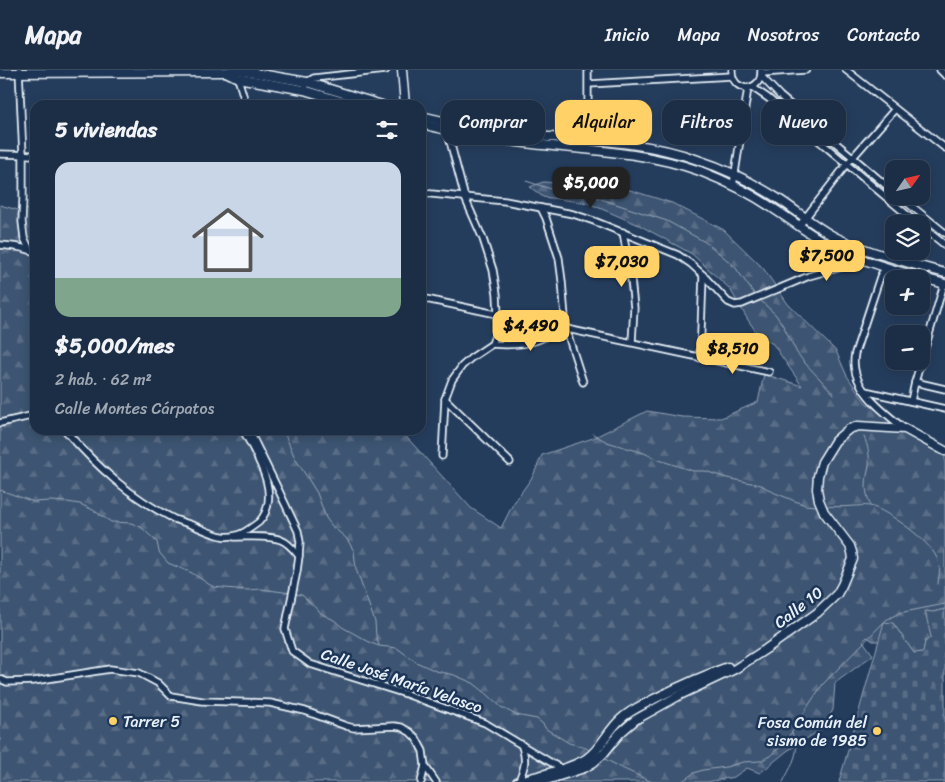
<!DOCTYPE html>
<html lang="es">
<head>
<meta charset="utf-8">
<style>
  :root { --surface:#1c2e46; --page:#25364d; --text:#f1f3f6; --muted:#a0a8b3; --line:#3a4a5f; --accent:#ffd166 }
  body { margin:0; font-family:Sriracha,sans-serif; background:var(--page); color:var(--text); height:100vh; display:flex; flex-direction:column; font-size:19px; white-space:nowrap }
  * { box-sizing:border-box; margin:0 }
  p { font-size:16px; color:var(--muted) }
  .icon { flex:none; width:28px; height:28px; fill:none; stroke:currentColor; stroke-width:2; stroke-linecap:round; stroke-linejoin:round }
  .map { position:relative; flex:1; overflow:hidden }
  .side { position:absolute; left:30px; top:30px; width:396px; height:335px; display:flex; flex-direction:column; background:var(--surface); border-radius:15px; box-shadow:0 2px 12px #0003,0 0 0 1px var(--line) }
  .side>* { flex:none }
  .banner { position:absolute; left:441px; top:30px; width:429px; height:45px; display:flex; gap:10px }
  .needle { width:32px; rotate:56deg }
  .controls { position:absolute; left:885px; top:90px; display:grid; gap:10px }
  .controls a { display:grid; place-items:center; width:45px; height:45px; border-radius:10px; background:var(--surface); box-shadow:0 2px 12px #0003,0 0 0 1px var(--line); font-size:25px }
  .price { position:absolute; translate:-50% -42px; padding:0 11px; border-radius:10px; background:var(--accent); color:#111; font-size:16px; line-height:32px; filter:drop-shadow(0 1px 2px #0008) }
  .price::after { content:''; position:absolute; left:50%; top:30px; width:15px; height:11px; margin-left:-8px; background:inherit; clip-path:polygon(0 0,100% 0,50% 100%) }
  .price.current { background:#222; color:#fff }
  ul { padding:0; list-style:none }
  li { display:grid; align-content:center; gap:10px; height:265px; padding:0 25px }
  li+li { border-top:1px solid var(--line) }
  li span { display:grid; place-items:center; height:155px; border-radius:15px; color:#555 }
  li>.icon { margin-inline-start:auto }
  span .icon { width:90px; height:90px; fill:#fffc; stroke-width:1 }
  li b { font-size:21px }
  h2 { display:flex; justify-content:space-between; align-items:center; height:60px; padding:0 25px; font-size:21px }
  .pill { padding:0 18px; border-radius:15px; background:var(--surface); box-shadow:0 2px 12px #0003,0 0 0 1px var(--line); font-size:18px; line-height:45px }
  .pill.current { background:var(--accent); color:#111 }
  header { display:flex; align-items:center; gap:30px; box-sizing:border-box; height:70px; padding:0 25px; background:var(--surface); border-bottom:1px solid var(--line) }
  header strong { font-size:24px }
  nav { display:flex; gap:28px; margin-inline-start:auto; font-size:18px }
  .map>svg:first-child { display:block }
</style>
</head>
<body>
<header>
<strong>Mapa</strong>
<nav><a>Inicio</a><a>Mapa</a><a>Nosotros</a><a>Contacto</a></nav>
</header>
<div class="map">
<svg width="945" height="712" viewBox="0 0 945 712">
  <defs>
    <pattern id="forest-firs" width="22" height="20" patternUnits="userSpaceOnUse" patternTransform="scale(1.25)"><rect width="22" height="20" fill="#3e5472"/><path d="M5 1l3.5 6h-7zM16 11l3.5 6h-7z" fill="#5a6d87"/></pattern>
    <pattern id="cemetery-stones" width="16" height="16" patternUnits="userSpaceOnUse" patternTransform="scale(1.25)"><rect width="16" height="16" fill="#3e5472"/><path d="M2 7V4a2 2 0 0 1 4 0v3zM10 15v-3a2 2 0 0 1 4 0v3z" fill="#5a6d87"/></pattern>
  </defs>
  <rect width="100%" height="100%" fill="#253d5d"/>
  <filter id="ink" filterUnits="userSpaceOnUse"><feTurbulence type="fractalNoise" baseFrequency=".02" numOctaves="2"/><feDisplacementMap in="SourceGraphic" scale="10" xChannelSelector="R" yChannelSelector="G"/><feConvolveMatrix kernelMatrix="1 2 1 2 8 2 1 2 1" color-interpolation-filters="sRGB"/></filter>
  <g filter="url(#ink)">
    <path fill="url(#forest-firs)" stroke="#93a2b5" d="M543 112 620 117 672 133 724 160 763 198 788 234 836 281 847 306 865 332 918 371 945 385V539L933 542 930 561 932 567 925 572 923 582 914 583 893 553 881 571H873L867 567 863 571 873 585 835 613 833 640 822 659 787 681 760 703 747 698 734 707 707 712H0V135L18 140 35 139V360H400L471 438 501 458 513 434 533 406 542 385 593 368 647 341 682 347 721 348 758 332 764 304 802 316 773 274 759 266 748 250 730 219 692 184 639 155 588 133 543 127 530 117Z"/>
    <path fill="url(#cemetery-stones)" stroke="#93a2b5" d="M945 539V712H839L884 552 893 553 914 583 923 582 925 572 931 567 925 541 933 542Z"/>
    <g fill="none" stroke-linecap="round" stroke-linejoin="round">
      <g stroke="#99a8ba" stroke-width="1">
        <path d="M526 111 554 120 589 125 667 151 705 172 718 182 735 197 755 225"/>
        <path d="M760 230 776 245 784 257 797 283 804 292 834 324"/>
        <path d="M283 360 295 388 317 423 326 448 332 456 347 469 354 481 356 499 375 552 376 566 379 575"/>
        <path d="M593 364 607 372 644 383 659 390 693 401H705L727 408 761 415 775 423 805 435 816 436"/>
        <path d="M864 367C868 376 870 385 869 395 868 402 866 408 866 415 866 422 868 429 870 435"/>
        <path d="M0 420 34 432 50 431 67 432 80 434 93 440 111 452 131 453 141 457 157 472 159 482 168 493 192 503 213 517 248 520 261 519 291 523"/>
        <path d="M826 436C835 437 845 437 854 436 859 436 864 435 870 436 887 440 934 473 938 491"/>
        <path d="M938 514 940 497"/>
        <path d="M295 524 302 525 322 544 334 550 342 557 371 573 379 576 397 578 416 592 436 601 454 605 473 613 487 624 501 637 516 645 537 649 543 654 546 659 569 673 584 677 591 681"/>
        <path d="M603 688 624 699 652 712"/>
        <path d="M681 712 694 703 703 700 726 697 743 692 760 691 770 686 782 675 792 662 810 633 823 614 886 550 899 543 945 534"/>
        <path d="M783 712C789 700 799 685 796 671 795 668 793 666 792 663"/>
      </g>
      <g stroke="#e8f1f8" stroke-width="9">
        <g id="street">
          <path d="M19 0 23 85V128L22 152 24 168 30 180"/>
          <path d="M588 0V79"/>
          <path d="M732 0C731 24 763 23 761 0"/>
          <path d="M846 0 945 78"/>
          <path d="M940 0 945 5"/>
          <path d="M761 3 806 0"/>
          <path d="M237 5 246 35"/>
          <path d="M761 6 780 26 894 122"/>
          <path d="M589 14 732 6"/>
          <path d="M752 17 768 28 918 154"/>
          <path d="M304 20 307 12 314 8 386 0"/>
          <path d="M0 84 35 85"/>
          <path d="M733 116 748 18"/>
          <path d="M421 123 505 131 573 144 594 151 678 185 691 194 703 205 728 232 735 235 742 234 809 206 834 199 866 191"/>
          <path d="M899 126 945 163"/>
          <path d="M541 138 546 148 559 188 562 211 566 259 583 312"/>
          <path d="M799 156 847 94 895 39"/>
          <path d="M921 156 945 175"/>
          <path d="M623 162 631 209 634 238 632 272"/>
          <path d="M0 175C12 176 24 177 35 182"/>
          <path d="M889 198 882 203 880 207 855 283C848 316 882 341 905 359"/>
          <path d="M421 228 769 302"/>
          <path d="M492 274C514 276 542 274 558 257"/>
          <path d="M700 288 703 205"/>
          <path d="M915 312 945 319"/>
          <path d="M865 321 945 339"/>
          <path d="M445 329 510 392"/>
          <path d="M911 331 915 312 944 214"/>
          <path d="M0 353 35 345"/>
          <path d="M65 360C97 397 130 427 174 449 180 451 186 453 192 455 212 463 226 473 246 461 251 458 255 455 259 452 283 426 256 385 243 360"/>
          <path d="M249 360 279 421 298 461 300 472 299 486"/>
          <path d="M442 386 445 329 452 310 462 296 471 288 492 274 497 260 498 244 497 224 493 200 483 169 465 128 446 56"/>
          <path d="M234 467C247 467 270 465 281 470 289 473 294 480 299 486L297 501 285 559 292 581 310 594 406 624 485 653 565 701"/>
          <path d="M0 609 7 612 34 611 110 599 139 603 158 613 171 626 202 631 270 633 305 641 346 656 354 658 394 656 401 657 410 662 416 668 423 681 425 696 421 712"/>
          <path d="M425 696 436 712"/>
          <path d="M518 712C525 698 527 689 521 674"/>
        </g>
      </g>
      <g stroke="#e8f1f8" stroke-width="11">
        <g id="secondary">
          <path d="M402 0 405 35"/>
          <path d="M226 2 238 8 304 20 354 35"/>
          <path d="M0 3 225 2 237 0 307 12 382 35"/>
          <path d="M421 46C458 55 495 62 533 66 589 70 645 71 698 90 726 99 752 112 777 128 796 140 813 155 833 166 848 174 864 179 879 184 901 191 923 197 945 203"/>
          <path d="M421 54C458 63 495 70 533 74 589 80 646 82 700 101 726 111 751 123 774 139 793 151 810 165 831 176 865 193 908 204 945 214"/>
          <path d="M517 712C539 705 565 701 586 689 601 679 608 660 621 649 630 640 643 635 654 629 678 617 702 606 728 597"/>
          <path d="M540 712 584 698 594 692 603 684 620 663 635 650 680 625 735 599 766 579 817 543 837 524 842 515 853 489 852 482 850 476 824 442 819 430 817 419 818 406 822 392 835 371 843 364 849 359 858 356 905 359 945 381"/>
        </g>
      </g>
      <use href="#street" stroke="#1d3557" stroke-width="5.5"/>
      <use href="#secondary" stroke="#1d3557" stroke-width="8"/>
    </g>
  </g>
  <g fill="#ffd166" stroke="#1d3557" stroke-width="2">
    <circle cx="113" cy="651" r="5"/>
    <circle cx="877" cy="661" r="5"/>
  </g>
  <g text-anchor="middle" stroke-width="5" stroke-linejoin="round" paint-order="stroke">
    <g font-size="16" fill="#e8f1f8" stroke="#1d3557">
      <text transform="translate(798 537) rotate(-38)" y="6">Calle 10</text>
      <text transform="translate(402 610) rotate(19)" y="6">Calle José María Velasco</text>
    </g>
    <g font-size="16" fill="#e8f1f8" stroke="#1d3557" text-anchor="start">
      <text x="123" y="657">Tarrer 5</text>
      <text x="867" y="658" text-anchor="end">Fosa Común del<tspan x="867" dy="18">sismo de 1985</tspan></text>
    </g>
  </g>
</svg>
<div class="controls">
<a><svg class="needle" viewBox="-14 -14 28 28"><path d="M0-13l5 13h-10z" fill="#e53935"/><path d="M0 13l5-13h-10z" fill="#a0a8b3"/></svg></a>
<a><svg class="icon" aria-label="layers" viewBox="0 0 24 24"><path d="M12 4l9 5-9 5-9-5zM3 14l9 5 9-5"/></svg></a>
<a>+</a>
<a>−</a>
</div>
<b class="price current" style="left:591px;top:139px">$5,000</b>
<b class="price" style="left:827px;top:212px">$7,500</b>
<b class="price" style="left:622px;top:218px">$7,030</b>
<b class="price" style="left:531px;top:282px">$4,490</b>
<b class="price" style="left:733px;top:305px">$8,510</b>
<div class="banner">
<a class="pill">Comprar</a>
<a class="pill current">Alquilar</a>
<a class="pill">Filtros</a>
<a class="pill">Nuevo</a>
</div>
<section class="side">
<h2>5 viviendas<svg class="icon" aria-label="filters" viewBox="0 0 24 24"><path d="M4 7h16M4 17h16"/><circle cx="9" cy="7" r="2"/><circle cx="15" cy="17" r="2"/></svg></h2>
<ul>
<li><span style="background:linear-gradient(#c9d6e8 75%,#7fa58c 0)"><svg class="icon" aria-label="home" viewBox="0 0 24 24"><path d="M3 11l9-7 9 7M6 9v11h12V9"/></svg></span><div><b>$5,000/mes</b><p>2 hab. · 62 m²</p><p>Calle Montes Cárpatos</p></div></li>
</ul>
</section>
</div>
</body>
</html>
